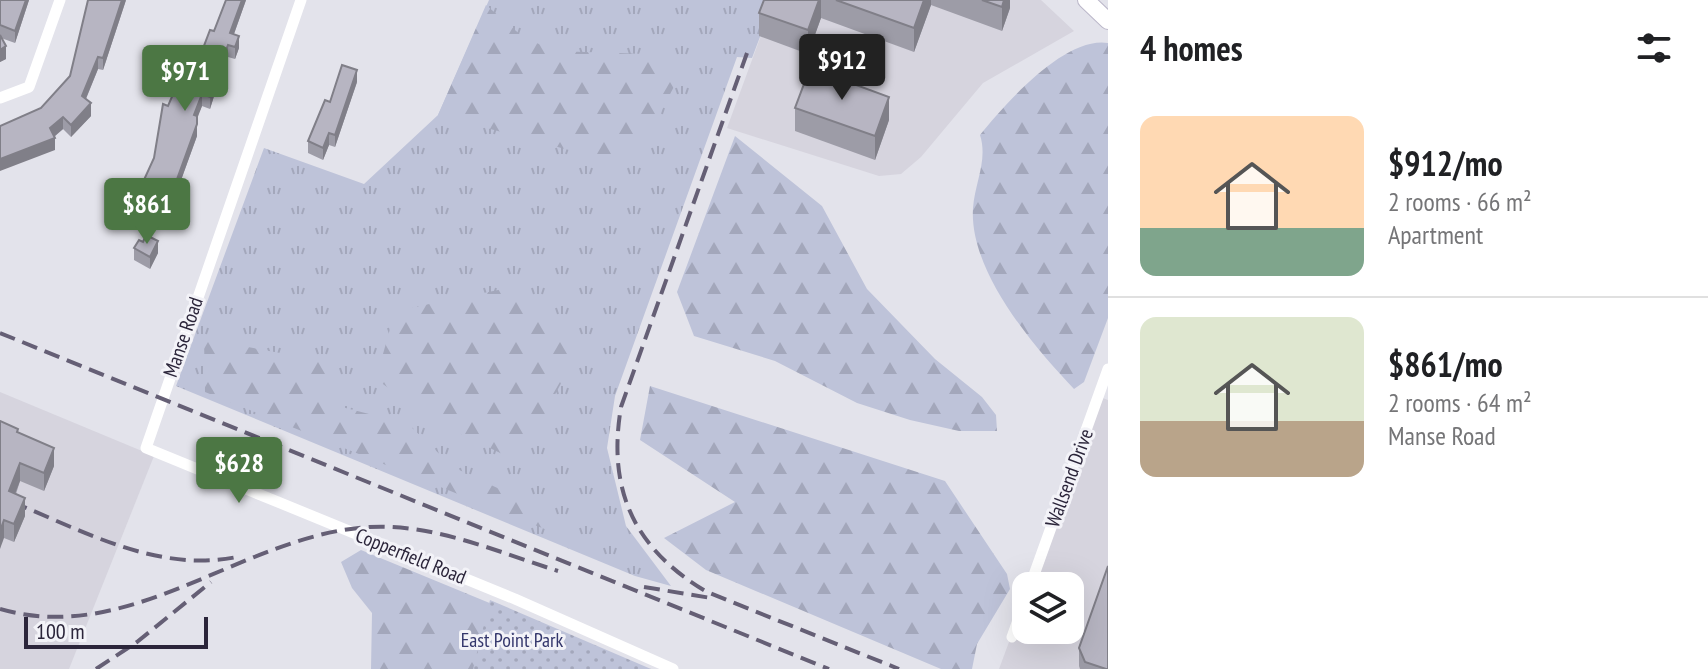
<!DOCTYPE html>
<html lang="en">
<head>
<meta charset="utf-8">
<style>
  :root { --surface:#fff; --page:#f2f2f2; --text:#202124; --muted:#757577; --line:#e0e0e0; --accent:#4c7744 }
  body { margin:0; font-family:"PT Sans Narrow",sans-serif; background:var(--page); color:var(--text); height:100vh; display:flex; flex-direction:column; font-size:30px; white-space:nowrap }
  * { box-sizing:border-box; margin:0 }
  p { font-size:26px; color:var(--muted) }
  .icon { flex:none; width:44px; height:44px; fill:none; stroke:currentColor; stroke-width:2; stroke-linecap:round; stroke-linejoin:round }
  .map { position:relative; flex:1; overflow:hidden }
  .sheet { display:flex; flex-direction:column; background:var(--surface); width:600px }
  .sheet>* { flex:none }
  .controls { position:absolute; left:1012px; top:572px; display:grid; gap:16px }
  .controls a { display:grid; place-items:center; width:72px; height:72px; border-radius:16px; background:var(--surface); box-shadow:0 8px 32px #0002; font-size:40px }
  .scale { position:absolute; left:24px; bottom:20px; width:184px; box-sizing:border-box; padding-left:8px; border:4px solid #2b253a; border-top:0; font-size:22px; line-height:28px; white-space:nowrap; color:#2b253a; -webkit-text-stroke:6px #f3f3f8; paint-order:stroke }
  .price { position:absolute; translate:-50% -68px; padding:0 18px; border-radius:8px; background:var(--accent); color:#fff; font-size:26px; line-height:52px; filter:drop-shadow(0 2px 4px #0008) }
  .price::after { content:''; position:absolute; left:50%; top:48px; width:24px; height:18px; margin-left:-12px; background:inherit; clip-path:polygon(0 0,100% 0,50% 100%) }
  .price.selected { background:#222; color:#fff }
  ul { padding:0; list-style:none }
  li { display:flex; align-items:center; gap:24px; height:200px; padding:0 32px }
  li+li { border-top:2px solid var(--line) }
  li span { display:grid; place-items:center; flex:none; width:224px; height:160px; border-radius:16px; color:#555 }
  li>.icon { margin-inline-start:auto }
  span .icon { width:96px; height:96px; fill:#fffc; stroke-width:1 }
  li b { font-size:34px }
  h2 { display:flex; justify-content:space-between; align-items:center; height:96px; padding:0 32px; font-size:34px }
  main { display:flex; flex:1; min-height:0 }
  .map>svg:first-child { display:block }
</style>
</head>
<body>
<main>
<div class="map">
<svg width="1108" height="669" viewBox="0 0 1108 669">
  <defs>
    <pattern id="grass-tufts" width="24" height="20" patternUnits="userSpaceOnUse" patternTransform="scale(2)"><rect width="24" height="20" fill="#bec3d9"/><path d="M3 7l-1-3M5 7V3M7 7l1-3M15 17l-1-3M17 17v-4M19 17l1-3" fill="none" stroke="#a3a7bb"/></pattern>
    <pattern id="forest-firs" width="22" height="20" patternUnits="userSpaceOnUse" patternTransform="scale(2)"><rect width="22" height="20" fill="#bec3d9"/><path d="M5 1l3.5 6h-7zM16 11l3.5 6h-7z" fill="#a3a7bb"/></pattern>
    <pattern id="park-dots" width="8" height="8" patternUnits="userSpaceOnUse" patternTransform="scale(2)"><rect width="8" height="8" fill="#bec3d9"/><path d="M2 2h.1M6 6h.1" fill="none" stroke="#a3a7bb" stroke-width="1.8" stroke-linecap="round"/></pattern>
  </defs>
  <rect width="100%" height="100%" fill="#e3e3eb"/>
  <g fill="#d6d4de">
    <path d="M774 0H1041L1074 31 983 83 921 157 901 174 879 176 727 128Z"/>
    <path d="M0 392 154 456 69 669H0Z"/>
    <path d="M1100 397 1108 400V669H999L1026 596V630H1070V586H1030Z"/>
  </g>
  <path fill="url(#grass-tufts)" d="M489 0H774L752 58 737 57 615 396 607 448 626 526 671 586 635 576 176 386 264 148 364 184 438 115Z"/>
  <g fill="url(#forest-firs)">
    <path d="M486 5 523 37 555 51 675 55 678 79 639 153 599 158 438 115Z"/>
    <path d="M1108 43V318L1084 382 1074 389C1033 346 969 271 973 208 975 182 988 160 980 135 1006 103 1065 36 1108 43Z"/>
    <path d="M735 136 822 206 867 289 935 359 982 397 996 415 997 431H959L910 420 857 403 775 361 694 336 677 292Z"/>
    <path d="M508 288 582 344 519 462 434 421 376 379 395 311Z"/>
    <path d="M204 339 324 361 334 405 408 424 453 467 559 517 557 534 205 392Z"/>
    <path d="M650 386 945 481 1007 574 1010 589 977 644 972 669H941L706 570 664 538 735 502 640 440Z"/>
    <path d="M361 550 492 604 474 669H371L372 613 352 588 341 562Z"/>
  </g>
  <path fill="url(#park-dots)" d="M490 600 651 669H473Z"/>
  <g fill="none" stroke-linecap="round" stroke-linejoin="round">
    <g stroke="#bbb7c9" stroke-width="18">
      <path id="secondary" d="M1086 0 1108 21"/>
    </g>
    <g stroke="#fff" stroke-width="11">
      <path d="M301 0 146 448 515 599 673 669"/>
      <path d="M0 98 29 87 60 0"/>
      <path d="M1030 586 1108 369"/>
      <path d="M1012 637 1026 598"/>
    </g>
    <use href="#secondary" stroke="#fff" stroke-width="16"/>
    <g stroke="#655f75" stroke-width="4" stroke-dasharray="16 8" stroke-linecap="butt">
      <path d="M747 53 621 407C607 490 634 549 707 592L899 669"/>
      <path d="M0 333 829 669"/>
      <path d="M12 502C84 531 157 573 237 557"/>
      <path d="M644 587 711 598"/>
      <path d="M0 609C132 647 242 535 369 527 432 523 498 552 558 571"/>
      <path d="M96 669 137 642 211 582"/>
    </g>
  </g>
  <g fill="#9d9ca7">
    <path d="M0 0H29L15 43 1 38 6 59 0 62Z"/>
    <path d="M126 0 103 70 98 69 86 99 91 116 71 137 63 129 54 137 55 150 41 108 70 76Z"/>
    <path d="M226 0H246L234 34 239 48 235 59 228 57 225 65 220 68V77L210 109 202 106 197 117V136L164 227 133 216V204L154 158 168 106 214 31Z"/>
    <path d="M764 0H1010V8L1002 31 931 5 914 52 821 18 808 54 759 36V13Z"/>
    <path d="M357 82 335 147 329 145 323 160 308 153V141L330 102Z"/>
    <path d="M795 108 889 120 875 160 795 131Z"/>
    <path d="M134 248 158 253 150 269 134 260Z"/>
    <path d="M1 422 18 433 54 466 44 491 20 481 16 494 25 516 14 542 4 538Z"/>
    <path d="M1079 648 1108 669H1080L1079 666Z"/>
  </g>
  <g fill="#807f88">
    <path d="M26 0H29L15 43V31Z"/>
    <path d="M122 0H126L103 70V58Z"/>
    <path d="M242 0H246L230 45V33Z"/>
    <path d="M819 0H821V18L808 54V30Z"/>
    <path d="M924 0H931V5L914 52V28Z"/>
    <path d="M1004 0H1010V8L1002 31V7Z"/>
    <path d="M239 36V48L235 59V47Z"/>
    <path d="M228 45V57L225 65 220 68V77L210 109 211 62Z"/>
    <path d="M6 46V59L0 62V50Z"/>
    <path d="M98 57V69L82 108V96Z"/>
    <path d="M357 70V82L335 147V135Z"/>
    <path d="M202 94V106L194 127V115Z"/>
    <path d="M889 97V120L875 160V136Z"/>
    <path d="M91 103V116L71 137V125Z"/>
    <path d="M63 117V129L50 140V128Z"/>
    <path d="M197 124V136L164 227V215Z"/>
    <path d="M329 133V145L323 160V148Z"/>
    <path d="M55 138V150L0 171V159Z"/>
    <path d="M158 241V253L150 269V257Z"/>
    <path d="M54 448V466L44 491V473Z"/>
    <path d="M20 463V481L9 509V491Z"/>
    <path d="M25 498V516L14 542V524Z"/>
    <path d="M4 520V538L0 549V531Z"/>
  </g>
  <g fill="#b7b5c2" stroke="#807f88" stroke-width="2">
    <path d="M0 0H26L15 31 0 25Z"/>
    <path d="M88 0H122L103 58 98 57 82 96 91 103 71 125 63 117 50 128 55 138 0 159V126L41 108 70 76Z"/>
    <path d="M226 0H242L230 33 239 36 235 47 228 45 225 53 211 62 220 65 210 97 202 94 194 115 197 116V124L164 215 133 204 154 158 163 104 168 106 193 48 202 51 210 30 214 31Z"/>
    <path d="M764 0H819L808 30 759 13Z"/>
    <path d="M836 0H924L914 28Z"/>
    <path d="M982 0H1004L1002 7Z"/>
    <path d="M0 35 6 46 0 50Z"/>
    <path d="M342 65 357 70 335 135 329 133 323 148 308 141 325 100 330 102Z"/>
    <path d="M810 68 889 97 875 136 795 108Z"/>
    <path d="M146 235 158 241 150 257 134 248 139 240 143 242Z"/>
    <path d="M0 421 18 429 17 432 54 448 44 473 20 463 9 491 25 498 14 524 4 520 0 531Z"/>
    <path d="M1108 566V669H1106L1085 662 1079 648Z"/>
  </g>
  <g text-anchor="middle" stroke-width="6" stroke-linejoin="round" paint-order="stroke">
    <g font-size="20" fill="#2b253a" stroke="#f3f3f8">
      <text transform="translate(183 337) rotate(-71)" y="7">Manse Road</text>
      <text transform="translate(1069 478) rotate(-70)" y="7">Wallsend Drive</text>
      <text transform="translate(411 556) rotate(22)" y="7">Copperfield Road</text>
    </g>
    <g font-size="20" fill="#34376c" stroke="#f3f3f8">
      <text x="512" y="647">East Point Park</text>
    </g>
  </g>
</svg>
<div class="controls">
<a><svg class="icon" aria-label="layers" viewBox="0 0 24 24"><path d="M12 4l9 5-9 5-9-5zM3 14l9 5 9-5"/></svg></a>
</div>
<div class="scale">100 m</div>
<b class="price selected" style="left:842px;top:102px">$912</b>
<b class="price" style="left:185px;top:113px">$971</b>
<b class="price" style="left:147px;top:246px">$861</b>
<b class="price" style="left:239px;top:505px">$628</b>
</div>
<section class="sheet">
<h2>4 homes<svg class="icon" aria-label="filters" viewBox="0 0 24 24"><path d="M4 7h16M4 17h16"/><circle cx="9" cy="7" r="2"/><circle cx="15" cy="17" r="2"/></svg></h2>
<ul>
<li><span style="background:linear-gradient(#ffd9b3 70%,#7fa58c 0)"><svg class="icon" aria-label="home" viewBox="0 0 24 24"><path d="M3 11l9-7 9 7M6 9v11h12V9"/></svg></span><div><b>$912/mo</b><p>2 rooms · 66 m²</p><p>Apartment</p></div></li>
<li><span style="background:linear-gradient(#dfe7d0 65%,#b9a48a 0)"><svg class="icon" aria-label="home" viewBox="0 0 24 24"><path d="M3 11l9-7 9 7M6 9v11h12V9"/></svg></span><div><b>$861/mo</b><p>2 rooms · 64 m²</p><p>Manse Road</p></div></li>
</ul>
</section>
</main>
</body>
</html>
